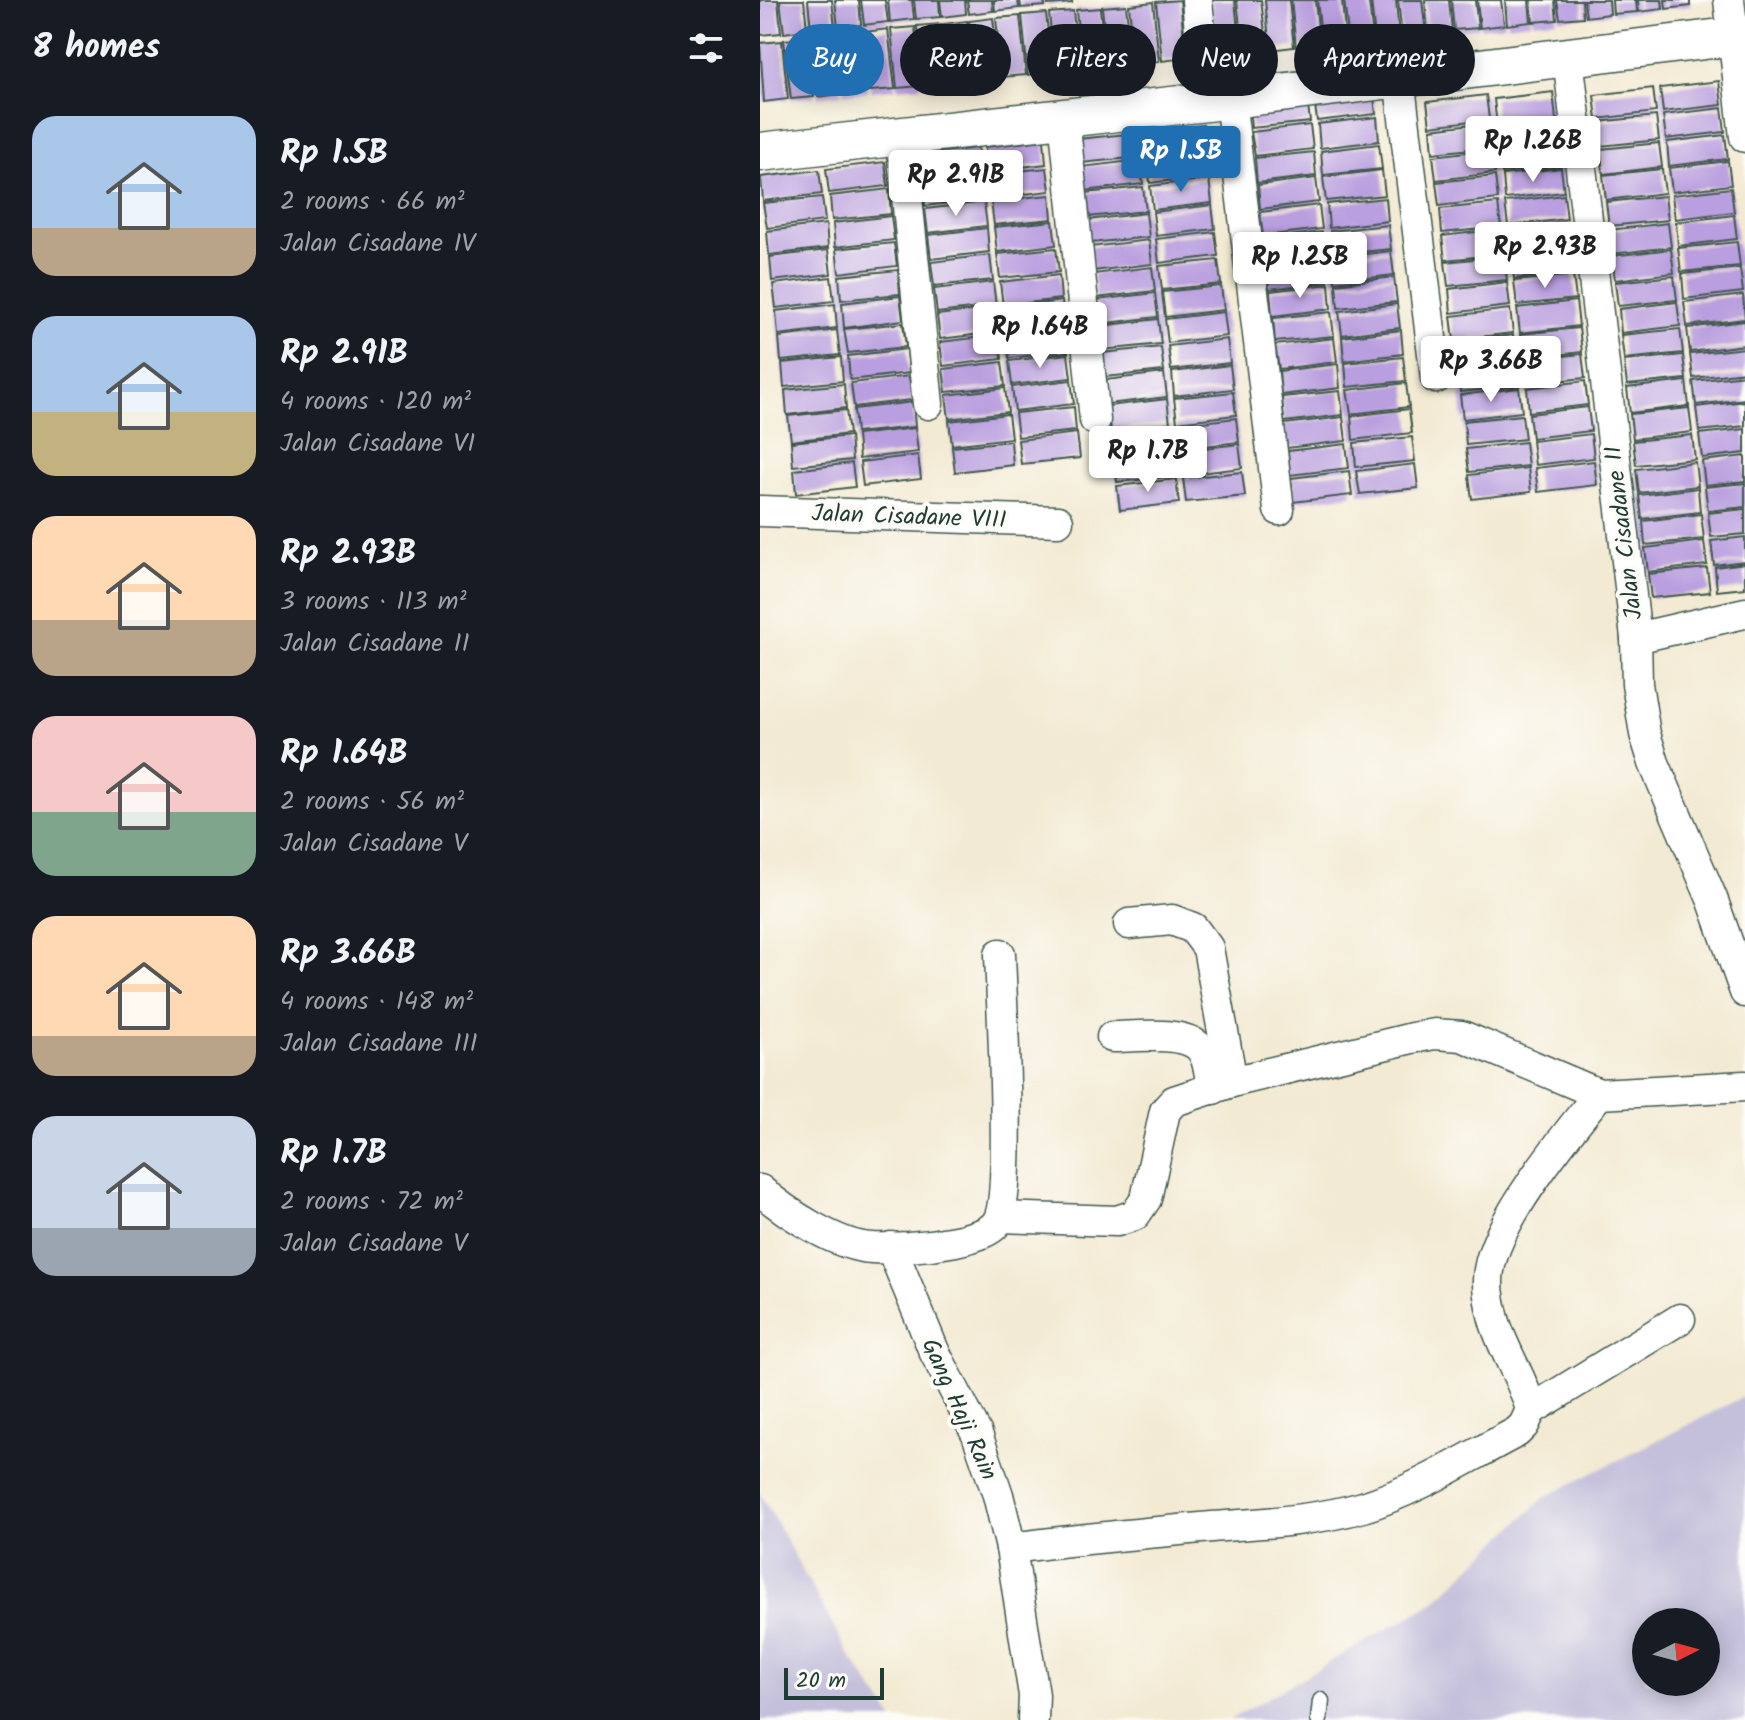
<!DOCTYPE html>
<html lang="en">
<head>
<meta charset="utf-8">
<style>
  :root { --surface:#171b24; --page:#20242c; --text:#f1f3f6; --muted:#9ea1a6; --accent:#1f6fb2 }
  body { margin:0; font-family:Kalam,sans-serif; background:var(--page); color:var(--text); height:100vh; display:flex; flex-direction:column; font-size:30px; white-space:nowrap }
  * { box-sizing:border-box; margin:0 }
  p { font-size:26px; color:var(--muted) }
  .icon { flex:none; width:44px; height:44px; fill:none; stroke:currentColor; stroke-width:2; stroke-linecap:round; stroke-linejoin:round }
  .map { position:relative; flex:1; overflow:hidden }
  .panel { display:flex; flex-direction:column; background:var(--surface); width:760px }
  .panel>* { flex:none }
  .banner { position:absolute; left:24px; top:24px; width:760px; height:72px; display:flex; gap:16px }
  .needle { width:52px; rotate:84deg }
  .fabs { position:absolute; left:872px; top:1608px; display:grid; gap:16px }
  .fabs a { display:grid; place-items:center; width:88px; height:88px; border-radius:50%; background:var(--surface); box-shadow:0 4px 20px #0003; font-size:40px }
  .scale { position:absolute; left:24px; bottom:20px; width:100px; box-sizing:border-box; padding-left:8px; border:4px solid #1f3d34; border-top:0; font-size:22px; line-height:28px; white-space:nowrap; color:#1f3d34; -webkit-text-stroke:6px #fdfcf7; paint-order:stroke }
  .price { position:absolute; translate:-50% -68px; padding:0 18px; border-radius:8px; background:#fff; color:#222; font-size:26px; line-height:52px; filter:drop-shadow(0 2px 4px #0008) }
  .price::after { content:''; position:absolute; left:50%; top:48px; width:24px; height:18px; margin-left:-12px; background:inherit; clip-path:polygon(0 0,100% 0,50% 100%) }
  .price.selected { background:var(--accent); color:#fff }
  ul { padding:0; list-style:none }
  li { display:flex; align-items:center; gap:24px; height:200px; padding:0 32px }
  li span { display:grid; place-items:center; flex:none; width:224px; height:160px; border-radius:24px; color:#555 }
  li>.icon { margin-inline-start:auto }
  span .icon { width:96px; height:96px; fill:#fffc; stroke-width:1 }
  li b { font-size:34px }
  h2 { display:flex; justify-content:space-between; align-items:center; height:96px; padding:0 32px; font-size:34px }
  .chip { padding:0 28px; border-radius:36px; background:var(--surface); box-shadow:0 4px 20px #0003; font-size:28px; line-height:72px }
  .chip.selected { background:var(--accent); color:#fff }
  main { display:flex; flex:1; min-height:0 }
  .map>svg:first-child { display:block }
</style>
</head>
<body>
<main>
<section class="panel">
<h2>8 homes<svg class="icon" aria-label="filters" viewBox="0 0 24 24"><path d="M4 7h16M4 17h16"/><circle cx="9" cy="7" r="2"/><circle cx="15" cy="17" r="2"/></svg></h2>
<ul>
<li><span style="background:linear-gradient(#a9c7e8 70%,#b9a48a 0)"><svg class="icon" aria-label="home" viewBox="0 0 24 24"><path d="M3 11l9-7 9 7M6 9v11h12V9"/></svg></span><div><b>Rp 1.5B</b><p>2 rooms · 66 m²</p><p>Jalan Cisadane IV</p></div></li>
<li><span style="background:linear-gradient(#a9c7e8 60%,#c2b280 0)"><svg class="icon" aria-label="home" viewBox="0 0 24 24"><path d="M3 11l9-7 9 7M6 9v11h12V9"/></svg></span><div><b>Rp 2.91B</b><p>4 rooms · 120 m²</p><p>Jalan Cisadane VI</p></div></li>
<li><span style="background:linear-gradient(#ffd9b3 65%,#b9a48a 0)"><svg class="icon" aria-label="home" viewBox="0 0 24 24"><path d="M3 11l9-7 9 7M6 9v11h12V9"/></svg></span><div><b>Rp 2.93B</b><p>3 rooms · 113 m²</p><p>Jalan Cisadane II</p></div></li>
<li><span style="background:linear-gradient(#f6c9c9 60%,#7fa58c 0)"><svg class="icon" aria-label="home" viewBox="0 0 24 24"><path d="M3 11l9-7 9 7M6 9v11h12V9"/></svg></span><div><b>Rp 1.64B</b><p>2 rooms · 56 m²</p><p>Jalan Cisadane V</p></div></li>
<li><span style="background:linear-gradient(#ffd9b3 75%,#b9a48a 0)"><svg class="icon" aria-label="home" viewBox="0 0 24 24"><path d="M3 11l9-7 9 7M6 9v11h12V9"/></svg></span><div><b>Rp 3.66B</b><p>4 rooms · 148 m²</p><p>Jalan Cisadane III</p></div></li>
<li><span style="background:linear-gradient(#c9d6e8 70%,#9aa5b1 0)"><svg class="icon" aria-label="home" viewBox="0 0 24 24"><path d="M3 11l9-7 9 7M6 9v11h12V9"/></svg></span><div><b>Rp 1.7B</b><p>2 rooms · 72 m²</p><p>Jalan Cisadane V</p></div></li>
</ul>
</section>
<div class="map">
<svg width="985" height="1720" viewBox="0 0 985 1720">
  <rect width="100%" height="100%" fill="#fdfcf7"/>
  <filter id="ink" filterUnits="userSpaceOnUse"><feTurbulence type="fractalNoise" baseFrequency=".0125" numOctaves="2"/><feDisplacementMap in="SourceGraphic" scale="16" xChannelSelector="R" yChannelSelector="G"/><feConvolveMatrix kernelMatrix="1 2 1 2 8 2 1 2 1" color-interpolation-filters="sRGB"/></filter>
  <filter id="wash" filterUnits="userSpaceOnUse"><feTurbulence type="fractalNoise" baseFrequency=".006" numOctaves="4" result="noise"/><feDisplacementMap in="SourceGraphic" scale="32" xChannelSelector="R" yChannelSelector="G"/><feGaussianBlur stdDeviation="1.8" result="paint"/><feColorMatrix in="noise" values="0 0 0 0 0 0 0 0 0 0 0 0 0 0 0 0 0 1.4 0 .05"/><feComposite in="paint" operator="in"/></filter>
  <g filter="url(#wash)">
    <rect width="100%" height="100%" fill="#f3ead3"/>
    <g fill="#c4c0db" fill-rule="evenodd">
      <path d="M985 1396V1720H469L673 1603 785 1497ZM886 1622H946V1682H886Z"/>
      <path d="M0 1493 88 1653 134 1720H0Z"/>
    </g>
    <g id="blocks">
      <g fill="#b99fdf">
        <path d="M0 0H18L21 33 0 35Z"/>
        <path d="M20 0H44L47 30 24 33Z"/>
        <path d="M48 0H72L75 28 51 30Z"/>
        <path d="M75 0H99L101 25 78 28Z"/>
        <path d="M101 0H125L128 22 104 25Z"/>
        <path d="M128 0H152L154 19 130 22Z"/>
        <path d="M154 0H179L180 17 156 19Z"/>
        <path d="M180 0H205L206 14 182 17Z"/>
        <path d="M207 0H232L233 11 209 14Z"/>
        <path d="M234 0H258L259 8 235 11Z"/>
        <path d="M260 0H284L285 6 261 8Z"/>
        <path d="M288 0H312V3L288 5Z"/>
        <path d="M420 0 426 58 402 61 396 2Z"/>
        <path d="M451 0H475L480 52 456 55Z"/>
        <path d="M477 0H501L507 50 483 52Z"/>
        <path d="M505 0H529L534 47 510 50Z"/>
        <path d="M531 0H555L560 45 536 47Z"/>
        <path d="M557 0H582L586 42 562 44Z"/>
        <path d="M584 0H609L613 39 589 42Z"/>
        <path d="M611 0H636L639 36 615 39Z"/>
        <path d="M638 0H662L666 34 642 36Z"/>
        <path d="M665 0H689L692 31 668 33Z"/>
        <path d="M691 0H715L718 28 694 30Z"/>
        <path d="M717 0H741L744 25 720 28Z"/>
        <path d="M745 0H769L771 22 747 25Z"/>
        <path d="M771 0H795L797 20 773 22Z"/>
        <path d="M797 0H822L823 17 800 19Z"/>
        <path d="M824 0H849L850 14 826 17Z"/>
        <path d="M852 0H876L877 12 853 14Z"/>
        <path d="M878 0H902L903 9 879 12Z"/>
        <path d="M905 0H930V6L906 9Z"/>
        <path d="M393 2 399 61 375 64 369 5Z"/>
        <path d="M366 5 372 64 348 66 342 7Z"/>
        <path d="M340 8 346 67 322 69 316 10Z"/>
        <path d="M313 11 319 69 295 72 289 13Z"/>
        <path d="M286 13 292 72 268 75 262 15Z"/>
        <path d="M260 16 266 75 242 77 236 18Z"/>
        <path d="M233 18 240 78 216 80 209 21Z"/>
        <path d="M207 21 213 81 189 83 183 24Z"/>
        <path d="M181 24 187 83 163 86 157 26Z"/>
        <path d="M155 27 161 86 137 88 131 29Z"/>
        <path d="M128 29 135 89 111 91 104 32Z"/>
        <path d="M102 32 108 92 84 94 78 35Z"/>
        <path d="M76 35 82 94 58 97 52 37Z"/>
        <path d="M48 38 54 97 31 99 24 40Z"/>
        <path d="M22 41 28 99 4 102 0 43Z"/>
        <path d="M959 81 962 105 903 112 900 88Z"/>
        <path d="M893 88 896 112 837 119 834 95Z"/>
        <path d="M613 90 616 114 557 121 554 97Z"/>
        <path d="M793 92 801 166 742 173 734 99Z"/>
        <path d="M726 95 729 119 670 126 667 102Z"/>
        <path d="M547 98 550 122 491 128 489 104Z"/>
        <path d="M962 108 965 132 906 139 903 115Z"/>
        <path d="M896 116 899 140 840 146 837 122Z"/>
        <path d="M617 117 619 141 560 148 558 124Z"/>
        <path d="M729 122 732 147 673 153 671 129Z"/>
        <path d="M443 125 445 149 387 156 384 132Z"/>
        <path d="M550 125 553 149 495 156 491 132Z"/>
        <path d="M377 133 380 157 321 163 318 139Z"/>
        <path d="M965 135 968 159 909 166 907 142Z"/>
        <path d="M284 140 286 164 227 171 225 147Z"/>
        <path d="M899 143 902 167 843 174 841 149Z"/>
        <path d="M619 144 622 169 563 175 561 151Z"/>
        <path d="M218 148 220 172 162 179 159 155Z"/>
        <path d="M732 149 735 173 676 180 673 156Z"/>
        <path d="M446 152 449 176 390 183 388 159Z"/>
        <path d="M554 152 556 176 497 183 495 158Z"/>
        <path d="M380 160 383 184 324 191 321 167Z"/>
        <path d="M968 161 971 185 912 192 909 168Z"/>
        <path d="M125 162 128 186 69 193 66 169Z"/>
        <path d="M287 168 290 191 231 198 228 174Z"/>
        <path d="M801 168 804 192 745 199 743 175Z"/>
        <path d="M902 169 905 193 846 200 843 175Z"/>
        <path d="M59 170 62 194 3 201 1 177Z"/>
        <path d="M622 170 625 195 566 201 563 177Z"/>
        <path d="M221 175 224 199 165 206 162 182Z"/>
        <path d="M735 176 738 199 679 206 676 182Z"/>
        <path d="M556 178 559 202 500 209 498 185Z"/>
        <path d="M449 179 452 203 393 210 390 186Z"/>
        <path d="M383 187 386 211 327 217 325 193Z"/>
        <path d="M971 188 974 212 915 219 912 195Z"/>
        <path d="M129 189 131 214 72 220 70 196Z"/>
        <path d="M290 195 292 219 234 225 231 201Z"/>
        <path d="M804 195 807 219 748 226 745 202Z"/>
        <path d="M905 196 908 220 849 226 846 202Z"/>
        <path d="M62 197 65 221 7 228 3 203Z"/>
        <path d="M626 198 628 221 569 228 567 204Z"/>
        <path d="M224 202 227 226 168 233 165 209Z"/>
        <path d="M738 203 741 227 682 233 680 209Z"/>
        <path d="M452 205 455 229 396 236 393 212Z"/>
        <path d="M559 205 562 229 503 236 500 212Z"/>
        <path d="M386 213 389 237 330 243 327 220Z"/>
        <path d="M974 215 977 239 918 246 916 222Z"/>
        <path d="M131 216 134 240 75 247 73 223Z"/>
        <path d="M293 221 296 245 237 252 234 227Z"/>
        <path d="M807 222 810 246 751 253 748 229Z"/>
        <path d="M908 223 911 247 852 254 849 230Z"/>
        <path d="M66 224 68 248 9 255 7 231Z"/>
        <path d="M628 225 631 249 572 255 570 231Z"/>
        <path d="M227 228 229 252 171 259 168 235Z"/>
        <path d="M741 229 744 254 685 260 682 236Z"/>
        <path d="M455 232 458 256 399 263 396 239Z"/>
        <path d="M562 232 565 256 506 263 503 239Z"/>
        <path d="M389 240 392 264 333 271 330 247Z"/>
        <path d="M977 242 980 266 921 272 918 248Z"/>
        <path d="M134 243 137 266 79 273 76 249Z"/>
        <path d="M296 248 299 272 240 278 237 254Z"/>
        <path d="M810 248 813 272 754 279 752 255Z"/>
        <path d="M911 249 914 273 855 280 852 256Z"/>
        <path d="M68 250 71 274 12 281 10 257Z"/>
        <path d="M631 251 634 275 575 282 572 258Z"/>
        <path d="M230 255 233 280 174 286 171 262Z"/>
        <path d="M744 256 747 280 688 286 685 262Z"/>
        <path d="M565 258 568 282 509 289 507 265Z"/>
        <path d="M458 260 461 284 402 290 399 266Z"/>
        <path d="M392 267 395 291 336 298 333 274Z"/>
        <path d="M980 268 983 292 924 299 922 274Z"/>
        <path d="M138 270 140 294 81 300 79 276Z"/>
        <path d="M299 275 301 299 243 306 240 282Z"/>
        <path d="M813 275 816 299 757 305 754 281Z"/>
        <path d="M914 276 917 300 858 306 855 282Z"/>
        <path d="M71 277 74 301 16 308 13 284Z"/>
        <path d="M634 277 637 302 578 308 576 284Z"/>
        <path d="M233 282 236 306 177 313 174 289Z"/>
        <path d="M747 282 750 306 691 313 689 289Z"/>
        <path d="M569 284 571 309 512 316 510 291Z"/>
        <path d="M461 286 464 310 405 317 402 292Z"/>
        <path d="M395 293 398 317 339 324 336 300Z"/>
        <path d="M983 295 985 319 927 326 924 302Z"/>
        <path d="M140 296 143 320 84 328 82 303Z"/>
        <path d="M302 301 305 325 246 332 243 308Z"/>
        <path d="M816 301 819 326 760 333 757 308Z"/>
        <path d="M917 302 920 326 861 333 859 309Z"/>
        <path d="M75 304 77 328 18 335 16 311Z"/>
        <path d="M637 304 640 328 582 335 579 311Z"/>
        <path d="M236 308 238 332 180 339 177 315Z"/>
        <path d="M750 309 753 333 694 340 691 316Z"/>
        <path d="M464 312 467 336 408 343 405 319Z"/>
        <path d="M571 312 574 336 515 342 513 318Z"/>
        <path d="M398 319 401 344 342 350 340 326Z"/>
        <path d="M985 321V345L930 352 927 328Z"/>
        <path d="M143 323 146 347 88 353 84 329Z"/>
        <path d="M305 328 308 352 249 358 246 334Z"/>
        <path d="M819 328 822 352 763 359 760 334Z"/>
        <path d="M920 329 923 353 864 359 861 335Z"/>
        <path d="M77 330 80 355 21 361 19 337Z"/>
        <path d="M641 330 643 354 584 361 582 337Z"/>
        <path d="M239 335 242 359 183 366 180 342Z"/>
        <path d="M753 335 756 360 697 366 695 342Z"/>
        <path d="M574 338 577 362 519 369 515 345Z"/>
        <path d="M467 339 470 363 411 370 408 346Z"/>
        <path d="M401 347 404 371 345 377 342 353Z"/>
        <path d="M985 348V372L933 378 930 354Z"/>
        <path d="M147 349 149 373 90 380 88 356Z"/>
        <path d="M308 354 311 378 252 385 249 361Z"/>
        <path d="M822 354 825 378 766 384 763 360Z"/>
        <path d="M923 355 926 379 867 385 864 361Z"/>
        <path d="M81 357 83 381 24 387 22 363Z"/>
        <path d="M643 357 646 381 587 387 585 363Z"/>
        <path d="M756 361 759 386 700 392 697 368Z"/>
        <path d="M242 362 245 386 186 392 183 369Z"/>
        <path d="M578 364 580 388 521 395 519 371Z"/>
        <path d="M470 365 473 389 414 396 412 372Z"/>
        <path d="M404 373 407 397 348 404 345 380Z"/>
        <path d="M985 375V399L936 405 933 381Z"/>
        <path d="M149 376 152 400 94 407 91 383Z"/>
        <path d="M311 380 314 404 255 411 252 387Z"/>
        <path d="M825 381 828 405 769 412 767 388Z"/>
        <path d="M926 381 929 406 870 413 867 388Z"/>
        <path d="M646 383 649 407 591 414 587 390Z"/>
        <path d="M84 384 86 408 27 415 25 390Z"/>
        <path d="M245 388 248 412 189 419 186 395Z"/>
        <path d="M759 388 762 412 703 419 700 395Z"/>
        <path d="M580 391 583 415 524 422 522 397Z"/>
        <path d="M473 392 476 415 417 422 414 398Z"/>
        <path d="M407 399 410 423 351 430 348 406Z"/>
        <path d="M985 401V426L939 431 936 407Z"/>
        <path d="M153 402 155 427 96 433 94 409Z"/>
        <path d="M314 407 316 431 258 437 255 413Z"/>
        <path d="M828 407 831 431 772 438 769 414Z"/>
        <path d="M929 408 932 432 873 439 870 414Z"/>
        <path d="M649 409 652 433 593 440 591 416Z"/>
        <path d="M86 410 89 434 31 441 28 416Z"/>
        <path d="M248 414 251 438 192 445 189 421Z"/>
        <path d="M762 415 765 439 706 445 704 421Z"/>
        <path d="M583 417 586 441 527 448 524 424Z"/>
        <path d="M476 418 479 442 420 449 417 425Z"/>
        <path d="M410 426 413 450 354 456 351 432Z"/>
        <path d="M155 428 158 452 99 459 97 435Z"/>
        <path d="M985 429V453L942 458 939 434Z"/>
        <path d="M317 433 320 458 261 464 258 440Z"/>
        <path d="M831 434 834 458 775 465 772 441Z"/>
        <path d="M932 435 935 459 876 465 873 441Z"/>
        <path d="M90 436 92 460 33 466 31 442Z"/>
        <path d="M652 437 655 461 596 467 594 443Z"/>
        <path d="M251 441 253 465 195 472 192 447Z"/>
        <path d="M765 442 768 466 709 472 706 449Z"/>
        <path d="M479 444 482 468 423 475 420 451Z"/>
        <path d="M586 444 589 468 530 475 528 451Z"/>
        <path d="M413 452 416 476 357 482 354 459Z"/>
        <path d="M158 455 161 479 103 486 100 462Z"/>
        <path d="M985 456V481L945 485 942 461Z"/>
        <path d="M834 461 837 485 778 492 775 468Z"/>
        <path d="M935 462 938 486 879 493 876 469Z"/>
        <path d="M92 463 95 487 36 494 34 470Z"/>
        <path d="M655 464 658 488 600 494 596 471Z"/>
        <path d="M768 468 771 492 712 499 709 475Z"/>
        <path d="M589 471 592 495 533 502 531 478Z"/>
        <path d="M482 472 485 496 426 502 423 478Z"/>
        <path d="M416 479 419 503 360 510 357 486Z"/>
        <path d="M985 483V507L948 511 945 487Z"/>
        <path d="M938 488 940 512 882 519 879 495Z"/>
        <path d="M985 509V534L951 537 948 513Z"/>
        <path d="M941 514 944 539 885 545 883 521Z"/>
        <path d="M985 537V561L954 565 951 541Z"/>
        <path d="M944 541 947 565 888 572 885 548Z"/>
        <path d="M985 563V588L957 591 955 567Z"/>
        <path d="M947 568 950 592 891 598 888 574Z"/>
      </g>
    </g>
  </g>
  <g filter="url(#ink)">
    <use href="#blocks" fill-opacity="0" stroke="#3f574c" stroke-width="2"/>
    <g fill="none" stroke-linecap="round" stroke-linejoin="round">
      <g stroke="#3f574c" stroke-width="19">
        <path id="service" d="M559 1720 561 1701"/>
      </g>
      <g stroke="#3f574c" stroke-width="33">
        <g id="minor">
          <path d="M437 0 447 102"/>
          <path d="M969 0 985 137"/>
          <path d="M808 57 876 638 877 684 885 734 894 763 953 901 985 992"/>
          <path d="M639 78 676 378"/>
          <path d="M470 99 519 510"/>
          <path d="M304 118 335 420"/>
          <path d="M141 138 168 404"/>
          <path d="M0 511 298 521"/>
          <path d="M876 638 985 613"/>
          <path d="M369 924 412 920 433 928 448 948 472 1082"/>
          <path d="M352 1037C376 1037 430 1029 443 1052 449 1062 450 1078 453 1089"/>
          <path d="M0 1190C25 1212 78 1247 112 1248 124 1249 136 1247 148 1247 168 1246 222 1240 235 1225 255 1203 241 995 240 954"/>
          <path d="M241 1217 357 1221 375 1215 386 1199 405 1111 414 1101 472 1082 652 1038 675 1034 702 1036 839 1094 985 1086"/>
          <path d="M131 1247 174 1351 217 1434 238 1495 251 1548 268 1658 274 1695 273 1720"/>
          <path d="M771 1410 920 1319"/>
          <path d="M251 1548C318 1539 385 1533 452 1527 503 1523 554 1521 603 1507 657 1490 707 1458 757 1432L764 1425 771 1410C763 1378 743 1351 734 1319 730 1303 726 1286 729 1270 737 1219 806 1135 839 1094"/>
        </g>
      </g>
      <g stroke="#3f574c" stroke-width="41">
        <path id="tertiary" d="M0 152 447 102 985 35"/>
      </g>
      <use href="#service" stroke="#fff" stroke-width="16"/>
      <use href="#minor" stroke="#fff" stroke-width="30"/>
      <use href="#tertiary" stroke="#fff" stroke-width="38"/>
    </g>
  </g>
  <g text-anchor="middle" stroke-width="8" stroke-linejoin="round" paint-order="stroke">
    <g font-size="24" fill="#1f3d34" stroke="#fdfcf7">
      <text transform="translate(149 516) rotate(2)" y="8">Jalan Cisadane VIII</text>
      <text transform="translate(863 533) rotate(-97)" y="8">Jalan Cisadane II</text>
      <text transform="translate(200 1409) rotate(66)" y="8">Gang Haji Rain</text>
    </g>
  </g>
</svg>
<div class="fabs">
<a><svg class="needle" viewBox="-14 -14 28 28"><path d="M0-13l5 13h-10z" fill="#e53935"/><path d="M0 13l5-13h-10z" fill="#9ea1a6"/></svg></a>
</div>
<div class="scale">20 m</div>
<b class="price" style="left:773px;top:184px">Rp 1.26B</b>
<b class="price selected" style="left:421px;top:194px">Rp 1.5B</b>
<b class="price" style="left:196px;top:218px">Rp 2.91B</b>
<b class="price" style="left:785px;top:290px">Rp 2.93B</b>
<b class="price" style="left:540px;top:300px">Rp 1.25B</b>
<b class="price" style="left:280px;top:370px">Rp 1.64B</b>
<b class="price" style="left:731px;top:404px">Rp 3.66B</b>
<b class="price" style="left:388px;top:494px">Rp 1.7B</b>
<div class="banner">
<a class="chip selected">Buy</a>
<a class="chip">Rent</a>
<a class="chip">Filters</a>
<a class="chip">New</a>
<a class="chip">Apartment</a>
</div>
</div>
</main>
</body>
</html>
